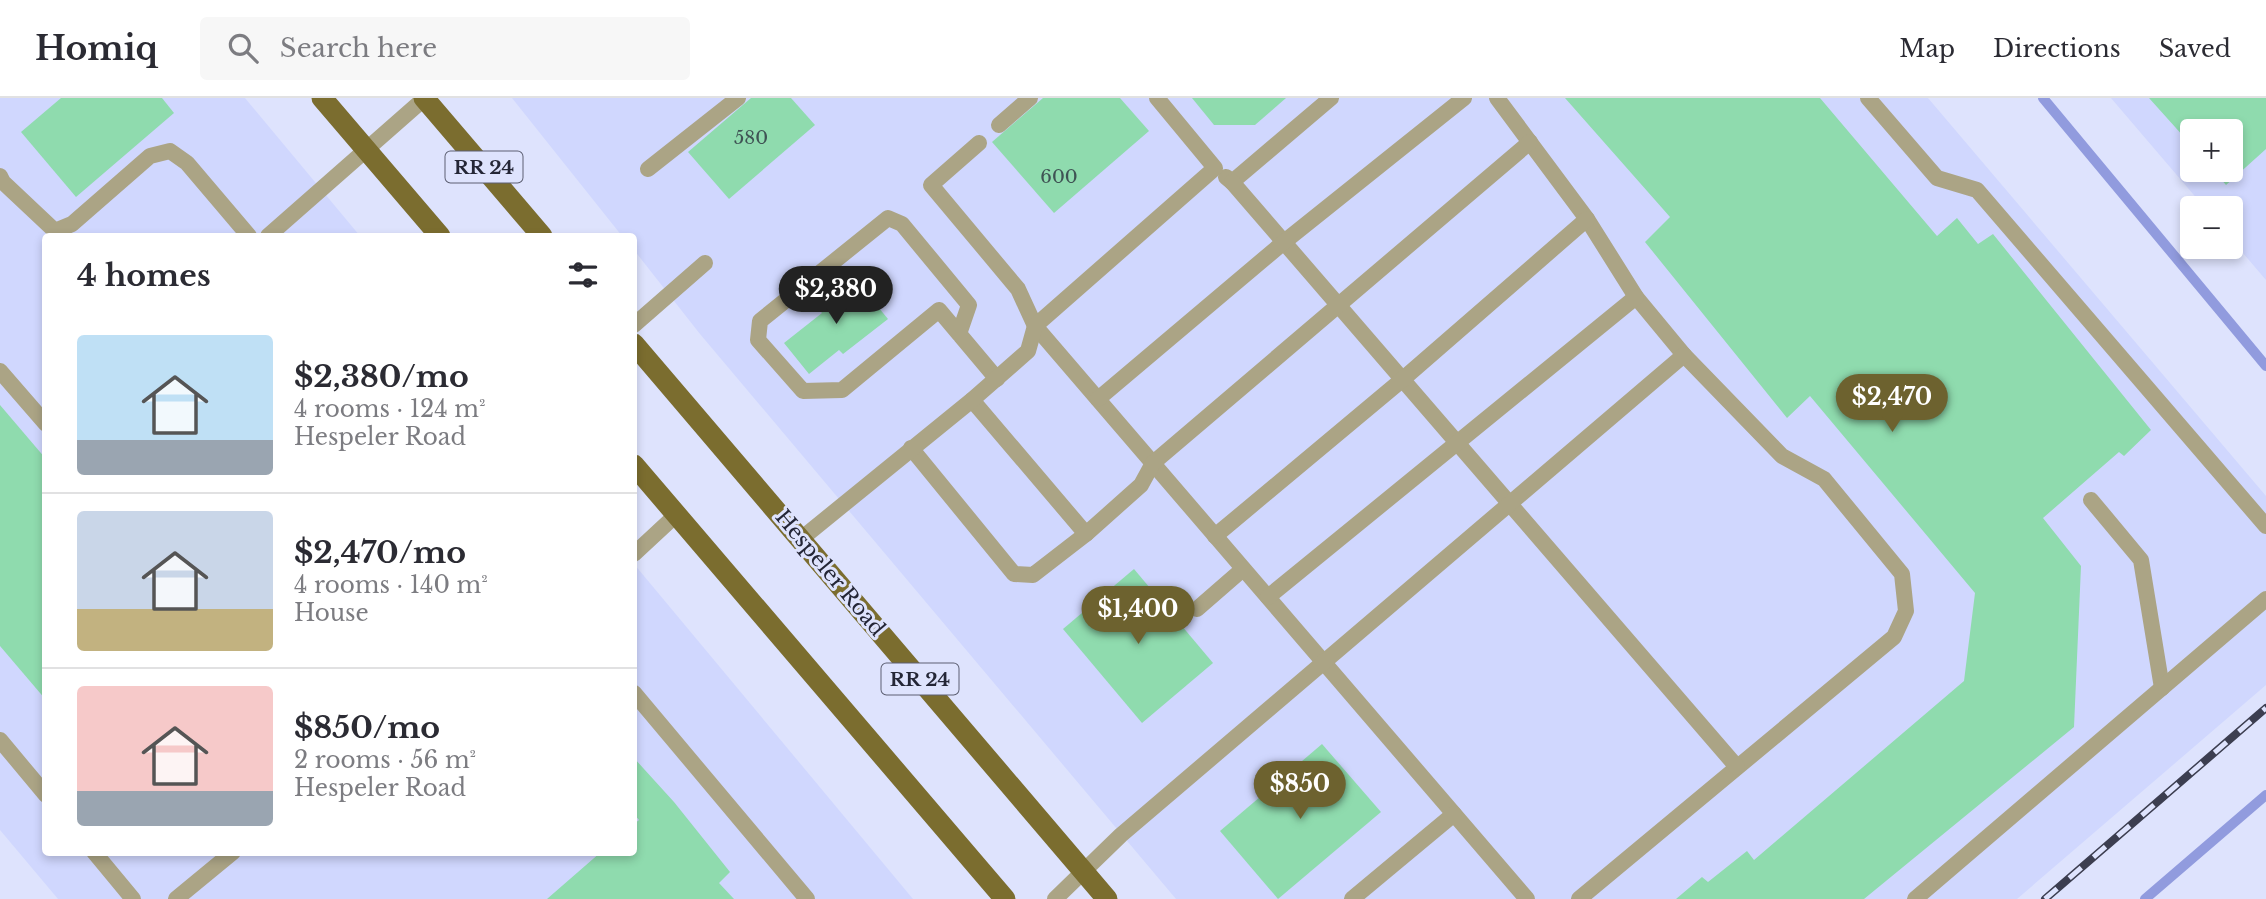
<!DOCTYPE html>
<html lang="en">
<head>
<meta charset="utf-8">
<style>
  :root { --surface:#fff; --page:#f7f7f7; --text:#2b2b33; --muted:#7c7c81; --line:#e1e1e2; --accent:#6d622f }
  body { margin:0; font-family:"Libre Baskerville",serif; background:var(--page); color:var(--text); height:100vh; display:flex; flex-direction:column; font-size:26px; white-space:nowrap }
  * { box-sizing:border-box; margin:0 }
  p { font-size:23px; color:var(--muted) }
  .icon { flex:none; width:38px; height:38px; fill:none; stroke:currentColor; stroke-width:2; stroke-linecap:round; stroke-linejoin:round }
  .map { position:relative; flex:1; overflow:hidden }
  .sheet { position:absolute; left:42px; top:135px; width:595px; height:623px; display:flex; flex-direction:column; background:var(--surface); border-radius:7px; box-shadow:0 4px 10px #0003 }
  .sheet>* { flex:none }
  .fabs { position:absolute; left:2180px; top:21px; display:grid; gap:14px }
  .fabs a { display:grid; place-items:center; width:63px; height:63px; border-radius:7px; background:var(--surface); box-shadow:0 4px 10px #0003; font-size:35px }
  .price { position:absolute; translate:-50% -60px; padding:0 16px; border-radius:24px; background:var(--accent); color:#fff; font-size:23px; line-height:46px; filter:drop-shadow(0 2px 4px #0008) }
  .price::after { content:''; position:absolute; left:50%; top:42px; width:21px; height:16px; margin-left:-10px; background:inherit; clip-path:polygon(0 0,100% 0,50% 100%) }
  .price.on { background:#222; color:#fff }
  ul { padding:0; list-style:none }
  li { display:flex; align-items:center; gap:21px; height:175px; padding:0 35px }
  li+li { border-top:2px solid var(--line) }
  li span { display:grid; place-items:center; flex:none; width:196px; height:140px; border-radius:7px; color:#555 }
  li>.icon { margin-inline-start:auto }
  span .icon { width:84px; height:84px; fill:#fffc; stroke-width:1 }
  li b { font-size:30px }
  h2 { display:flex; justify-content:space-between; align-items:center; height:84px; padding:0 35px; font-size:30px }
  header { display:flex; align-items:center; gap:42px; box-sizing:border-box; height:98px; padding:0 35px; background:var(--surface); border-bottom:2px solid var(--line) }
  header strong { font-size:33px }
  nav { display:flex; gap:38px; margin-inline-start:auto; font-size:24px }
  .search { width:490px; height:63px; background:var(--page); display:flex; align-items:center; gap:18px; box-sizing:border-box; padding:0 24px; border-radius:7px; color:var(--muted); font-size:26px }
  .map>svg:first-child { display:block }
</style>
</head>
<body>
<header>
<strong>Homiq</strong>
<div class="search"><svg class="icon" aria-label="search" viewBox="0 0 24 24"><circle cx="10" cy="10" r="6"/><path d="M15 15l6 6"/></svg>Search here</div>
<nav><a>Map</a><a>Directions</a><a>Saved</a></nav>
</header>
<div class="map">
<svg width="2266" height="801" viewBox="0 0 2266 801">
  <rect width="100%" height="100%" fill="#dee3fd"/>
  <g fill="#d0d7fe" fill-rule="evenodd">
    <path d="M0 0H245L360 138H46V754H634V466L913 801H58L0 732Z"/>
    <path d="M512 0H1928L2266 398V587L2017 801H1176L700 236 634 152V138H622Z"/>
    <path d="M2111 0H2266V182L2231 141V110H2205ZM2193 33H2231V72H2193Z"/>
  </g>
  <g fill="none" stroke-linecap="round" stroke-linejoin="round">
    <g stroke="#919bde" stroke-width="10">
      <path d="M2043 0 2266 268"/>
      <path d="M2145 801 2266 697"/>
    </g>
  </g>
  <g fill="#8fdbae">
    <path d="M61 0H162L174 15 76 99 21 34Z"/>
    <path d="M751 0H791L815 27 729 101 688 54Z"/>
    <path d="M1043 0H1120L1149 33 1054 115 992 44Z"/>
    <path d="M1192 0H1286L1255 27H1214Z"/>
    <path d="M1565 0H1820L1937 138 1957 120 1978 146 1993 136 2151 332 2124 358 2119 354 2043 420 2081 468 2074 629 1864 801H1676L1702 779 1708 784 1747 753 1754 762 1964 583 1975 495 1810 298 1787 320 1645 144 1670 119Z"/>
    <path d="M2149 0H2266V51L2226 87 2213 72H2231V33H2193V49Z"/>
    <path d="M850 179 858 188 860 187 888 221 843 256 839 252 809 276 784 245 822 215 815 207Z"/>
    <path d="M0 307 46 361V602L0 548Z"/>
    <path d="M1134 471 1213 565 1142 625 1063 531Z"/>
    <path d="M1322 646 1381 714 1278 801 1220 733Z"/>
    <path d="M634 660 674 704 730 774 719 785 734 801H547L601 754H634V726L639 722 634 716Z"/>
  </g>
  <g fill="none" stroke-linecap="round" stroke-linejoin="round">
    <g stroke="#aba485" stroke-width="16">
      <path d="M1497 0 1587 121 1636 199 1684 257 1782 358 1824 381 1902 476 1906 513 1894 539 1579 801"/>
      <path d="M1868 0 1937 80 1977 92 2266 428"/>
      <path d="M999 27 1030 0"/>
      <path d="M979 45 931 87 1018 191 1035 228 1527 801"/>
      <path d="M648 71 738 0"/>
      <path d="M0 78 3 84 55 133 72 126 150 58 170 53 187 65 249 138"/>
      <path d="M1226 79 1232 84 1331 0"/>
      <path d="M1232 84 1737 669"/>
      <path d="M268 138 425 0"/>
      <path d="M634 227 705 165"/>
      <path d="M959 236 969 207 902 126 888 120 760 223 758 242 803 293 842 292 939 212 997 281"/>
      <path d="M0 273 46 326"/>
      <path d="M1098 301 1284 144 1464 0"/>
      <path d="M972 302 1086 436"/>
      <path d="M911 350 1014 476 1033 477 1086 436 1141 387 1153 365 1530 44"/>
      <path d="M2091 402 2141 462 2162 590"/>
      <path d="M1215 438 1403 281 1587 121"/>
      <path d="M801 441 972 302 1028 253 1035 228 1215 70 1157 0"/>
      <path d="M634 456 676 417"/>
      <path d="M1268 499 1636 199"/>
      <path d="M1197 511 1243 471"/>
      <path d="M634 595 807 801"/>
      <path d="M0 642 46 697"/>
      <path d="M94 754 133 801"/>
      <path d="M176 801 233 754"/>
      <path d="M1055 801 1121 737 1684 257"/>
      <path d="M1352 801 1454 716"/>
      <path d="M1915 801 2266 501"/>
    </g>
    <g stroke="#7b6d2f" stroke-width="21">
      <path d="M322 0 440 138"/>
      <path d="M424 0 542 138"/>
      <path d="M634 246 1107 801"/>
      <path d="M634 367 1005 801"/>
    </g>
    <g stroke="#3c3e50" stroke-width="8">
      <path id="rail" d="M2045 801 2266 610"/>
    </g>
    <use href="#rail" stroke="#dee3fd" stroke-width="5" stroke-dasharray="16" stroke-linecap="butt"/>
  </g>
  <g text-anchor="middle" stroke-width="6" stroke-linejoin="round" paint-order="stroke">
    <g font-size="18" fill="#3f5354">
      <text x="751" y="46">580</text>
      <text x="1059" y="85">600</text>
    </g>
    <g fill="#dee3fd" stroke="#5c5f72" stroke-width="2">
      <rect x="445.5" y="53.5" width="77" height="31" rx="5"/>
      <rect x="881.5" y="565.5" width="77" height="31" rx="5"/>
    </g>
    <g font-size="19" font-weight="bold" fill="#242636">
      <text x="484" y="76">RR 24</text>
      <text x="920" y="588">RR 24</text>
    </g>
    <g font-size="21" fill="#242636" stroke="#dee3fd">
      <text transform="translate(830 475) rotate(50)" y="7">Hespeler Road</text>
    </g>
  </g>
</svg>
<div class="fabs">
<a>+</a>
<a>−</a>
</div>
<b class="price on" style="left:836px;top:228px">$2,380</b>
<b class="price" style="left:1892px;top:336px">$2,470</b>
<b class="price" style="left:1138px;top:548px">$1,400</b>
<b class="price" style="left:1300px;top:723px">$850</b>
<section class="sheet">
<h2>4 homes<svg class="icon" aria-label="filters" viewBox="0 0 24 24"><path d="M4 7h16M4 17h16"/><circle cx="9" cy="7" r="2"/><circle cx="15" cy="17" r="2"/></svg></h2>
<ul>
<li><span style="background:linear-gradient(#bfe0f5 75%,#9aa5b1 0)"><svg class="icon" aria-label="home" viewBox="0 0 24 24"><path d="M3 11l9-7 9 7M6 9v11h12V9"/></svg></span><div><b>$2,380/mo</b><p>4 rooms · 124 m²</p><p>Hespeler Road</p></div></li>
<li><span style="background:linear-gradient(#c9d6e8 70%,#c2b280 0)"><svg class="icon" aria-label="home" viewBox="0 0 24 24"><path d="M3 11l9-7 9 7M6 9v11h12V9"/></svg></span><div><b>$2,470/mo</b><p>4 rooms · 140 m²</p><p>House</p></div></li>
<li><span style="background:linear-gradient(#f6c9c9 75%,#9aa5b1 0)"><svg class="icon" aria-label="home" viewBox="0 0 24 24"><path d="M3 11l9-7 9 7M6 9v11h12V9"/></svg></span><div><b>$850/mo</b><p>2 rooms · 56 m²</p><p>Hespeler Road</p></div></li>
</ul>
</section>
</div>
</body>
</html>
